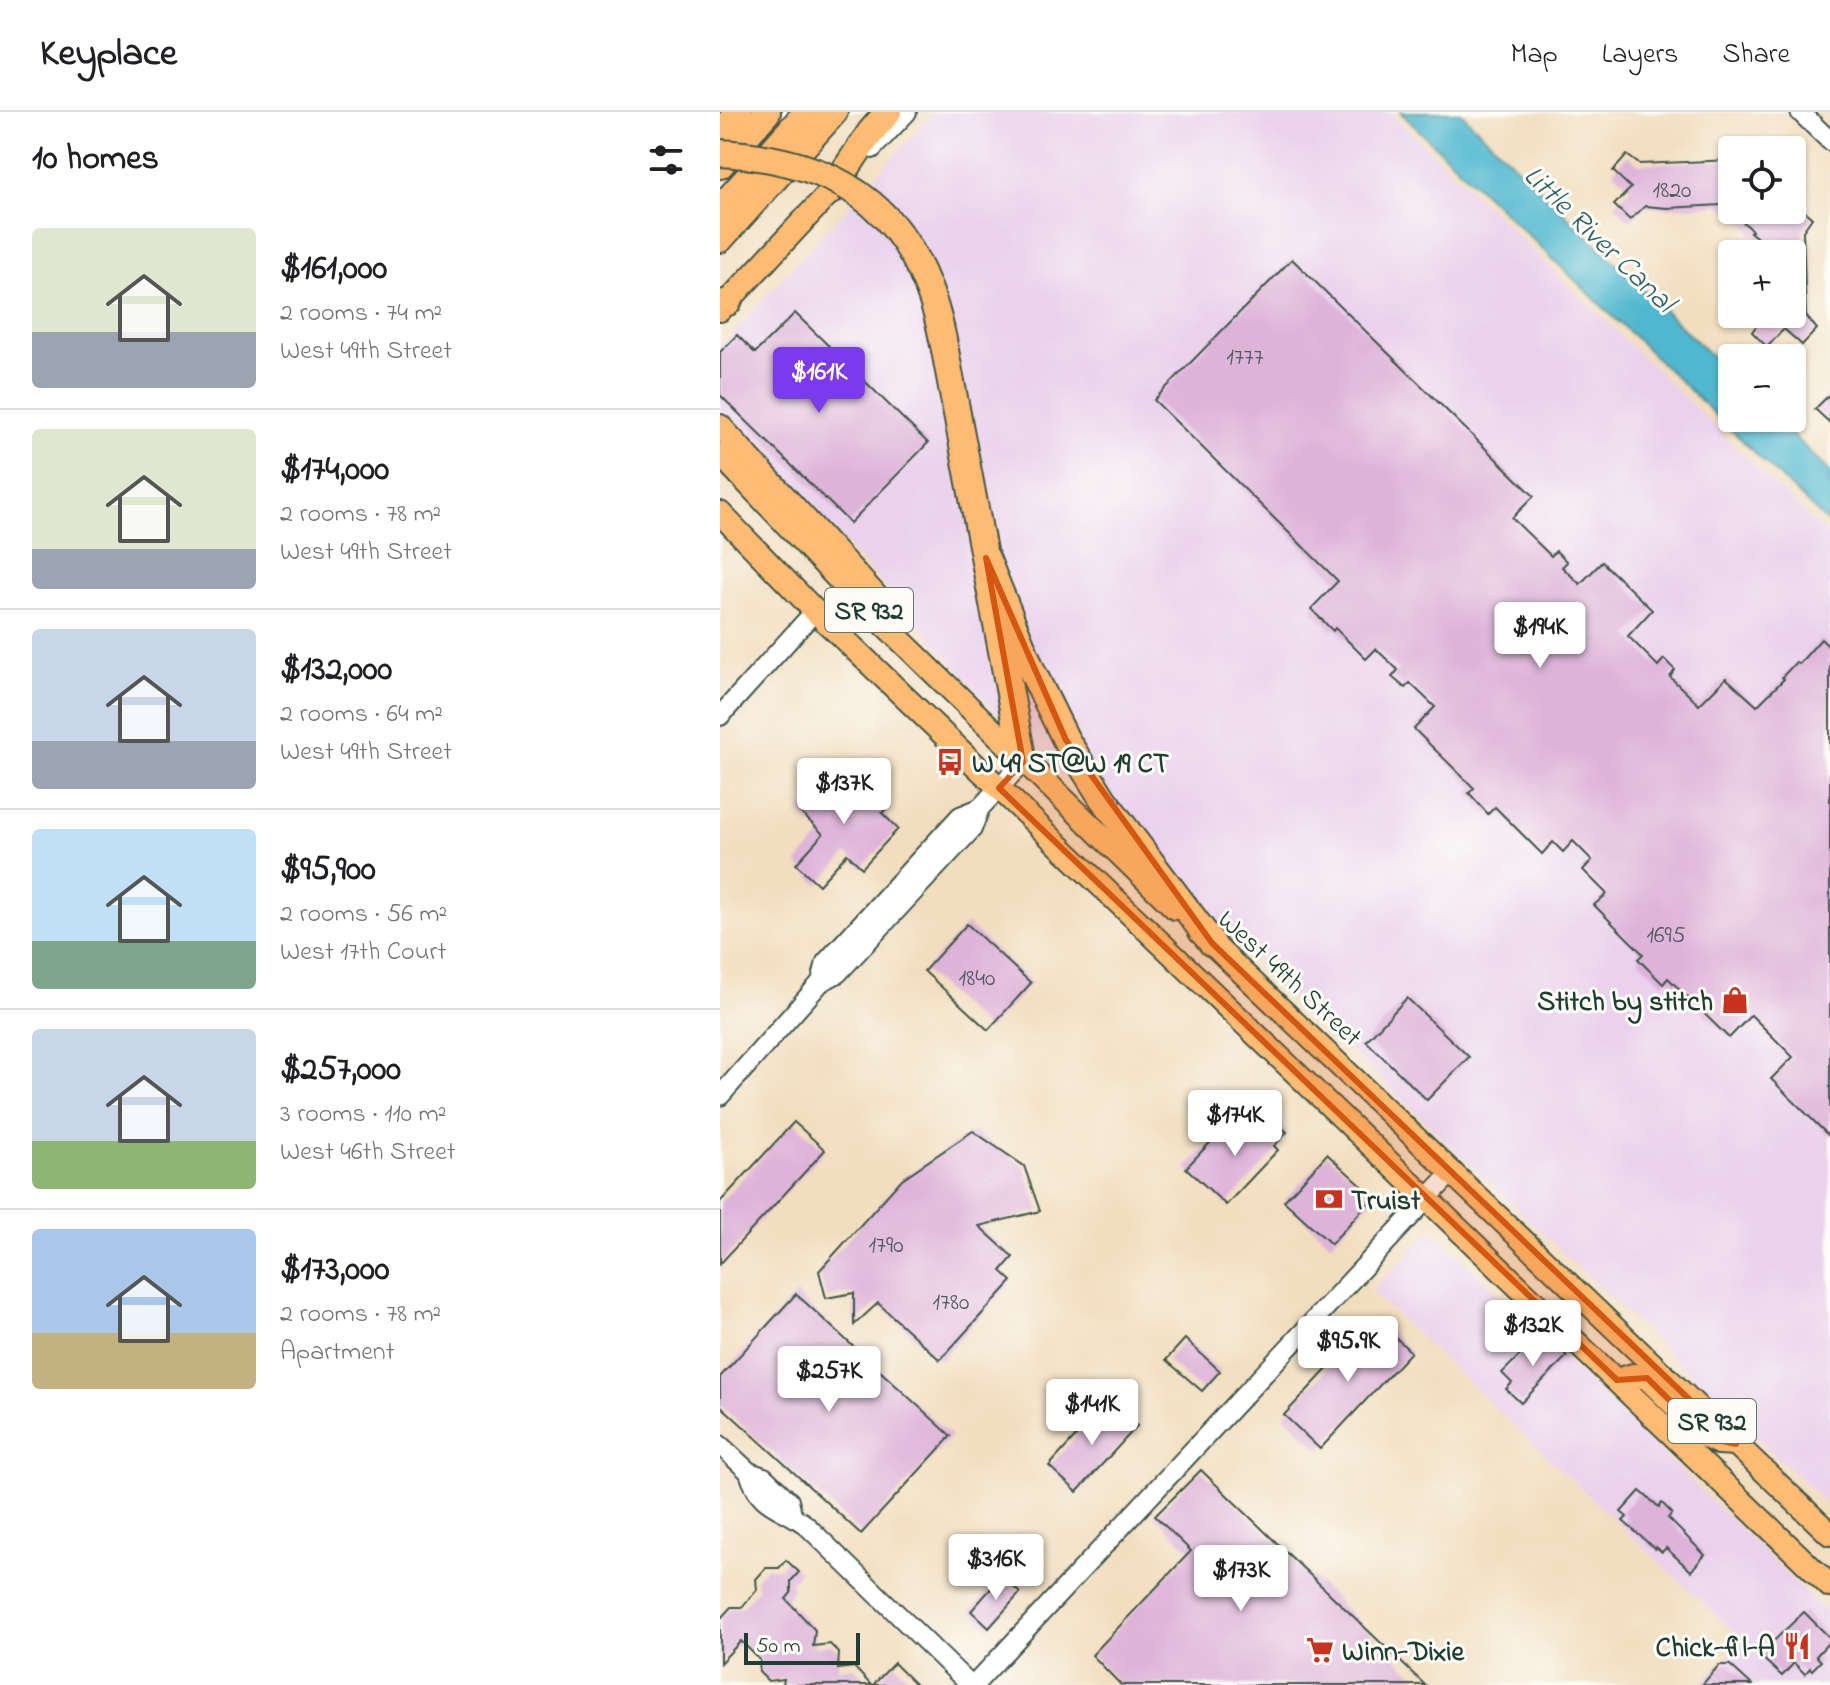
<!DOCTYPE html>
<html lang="en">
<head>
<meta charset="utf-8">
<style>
  :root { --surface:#fff; --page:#f2f2f2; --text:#202124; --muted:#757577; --line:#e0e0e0; --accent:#7c3aed }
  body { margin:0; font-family:"Indie Flower",sans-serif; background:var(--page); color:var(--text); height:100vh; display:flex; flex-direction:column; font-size:30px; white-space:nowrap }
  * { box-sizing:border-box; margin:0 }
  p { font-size:26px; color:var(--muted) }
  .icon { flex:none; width:44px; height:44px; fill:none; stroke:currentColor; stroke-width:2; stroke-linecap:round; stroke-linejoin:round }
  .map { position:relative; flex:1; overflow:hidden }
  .panel { display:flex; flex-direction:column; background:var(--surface); width:720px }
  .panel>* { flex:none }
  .tools { position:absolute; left:998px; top:24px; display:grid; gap:16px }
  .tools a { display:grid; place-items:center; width:88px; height:88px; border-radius:8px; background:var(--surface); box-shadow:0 2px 6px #0004; font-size:40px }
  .scale { position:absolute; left:24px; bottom:20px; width:116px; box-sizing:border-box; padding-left:8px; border:4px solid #1f3d34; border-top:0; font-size:22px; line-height:28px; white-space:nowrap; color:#1f3d34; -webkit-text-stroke:6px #fdfcf7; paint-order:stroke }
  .price { position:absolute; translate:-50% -68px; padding:0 18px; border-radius:8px; background:#fff; color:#222; font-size:26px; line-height:52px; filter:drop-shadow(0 2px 4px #0008) }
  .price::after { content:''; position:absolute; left:50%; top:48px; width:24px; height:18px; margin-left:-12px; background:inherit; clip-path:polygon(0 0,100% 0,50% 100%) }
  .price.on { background:var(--accent); color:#fff }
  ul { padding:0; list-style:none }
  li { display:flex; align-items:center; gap:24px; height:200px; padding:0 32px }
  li+li { border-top:2px solid var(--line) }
  li span { display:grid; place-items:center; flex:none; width:224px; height:160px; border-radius:8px; color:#555 }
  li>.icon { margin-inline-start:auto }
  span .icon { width:96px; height:96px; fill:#fffc; stroke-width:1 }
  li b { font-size:34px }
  h2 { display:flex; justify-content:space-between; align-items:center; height:96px; padding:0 32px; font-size:34px }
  header { display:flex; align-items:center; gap:48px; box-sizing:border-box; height:112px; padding:0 40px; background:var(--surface); border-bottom:2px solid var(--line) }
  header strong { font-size:38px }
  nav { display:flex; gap:44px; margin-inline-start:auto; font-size:28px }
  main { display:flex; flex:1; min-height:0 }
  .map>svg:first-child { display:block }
</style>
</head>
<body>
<header>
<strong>Keyplace</strong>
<nav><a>Map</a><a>Layers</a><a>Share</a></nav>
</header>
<main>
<section class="panel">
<h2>10 homes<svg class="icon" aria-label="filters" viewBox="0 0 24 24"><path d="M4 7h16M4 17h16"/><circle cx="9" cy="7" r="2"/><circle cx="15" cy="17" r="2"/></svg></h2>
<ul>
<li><span style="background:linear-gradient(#dfe7d0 65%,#9aa5b1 0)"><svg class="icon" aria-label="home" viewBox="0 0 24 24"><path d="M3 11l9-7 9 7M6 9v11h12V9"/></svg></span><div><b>$161,000</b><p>2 rooms · 74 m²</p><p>West 49th Street</p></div></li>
<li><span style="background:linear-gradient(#dfe7d0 75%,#9aa5b1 0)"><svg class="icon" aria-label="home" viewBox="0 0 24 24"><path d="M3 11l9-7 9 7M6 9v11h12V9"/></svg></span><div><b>$174,000</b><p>2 rooms · 78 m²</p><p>West 49th Street</p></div></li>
<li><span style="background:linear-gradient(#c9d6e8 70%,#9aa5b1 0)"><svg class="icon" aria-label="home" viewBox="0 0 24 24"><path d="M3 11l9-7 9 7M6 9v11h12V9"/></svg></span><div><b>$132,000</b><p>2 rooms · 64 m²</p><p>West 49th Street</p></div></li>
<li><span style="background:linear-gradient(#bfe0f5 70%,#7fa58c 0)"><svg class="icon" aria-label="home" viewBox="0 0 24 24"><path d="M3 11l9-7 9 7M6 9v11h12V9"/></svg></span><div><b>$95,900</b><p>2 rooms · 56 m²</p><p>West 17th Court</p></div></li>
<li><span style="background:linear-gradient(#c9d6e8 70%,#8fb573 0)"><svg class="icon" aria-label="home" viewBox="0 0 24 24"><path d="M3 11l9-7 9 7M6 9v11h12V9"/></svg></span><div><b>$257,000</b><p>3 rooms · 110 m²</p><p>West 46th Street</p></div></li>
<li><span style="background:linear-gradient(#a9c7e8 65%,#c2b280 0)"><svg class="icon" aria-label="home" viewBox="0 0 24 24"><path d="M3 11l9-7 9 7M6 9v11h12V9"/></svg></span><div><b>$173,000</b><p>2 rooms · 78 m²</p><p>Apartment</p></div></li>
</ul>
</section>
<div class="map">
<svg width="1110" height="1573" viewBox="0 0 1110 1573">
  <rect width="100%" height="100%" fill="#fdfcf7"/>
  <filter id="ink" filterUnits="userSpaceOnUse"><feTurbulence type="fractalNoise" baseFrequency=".0125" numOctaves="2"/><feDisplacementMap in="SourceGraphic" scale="16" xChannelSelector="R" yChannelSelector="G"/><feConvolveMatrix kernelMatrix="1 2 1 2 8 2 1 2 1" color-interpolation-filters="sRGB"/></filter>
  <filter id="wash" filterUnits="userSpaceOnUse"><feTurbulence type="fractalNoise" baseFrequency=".006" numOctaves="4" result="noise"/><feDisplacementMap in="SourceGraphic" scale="32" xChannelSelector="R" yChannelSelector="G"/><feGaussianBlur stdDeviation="1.8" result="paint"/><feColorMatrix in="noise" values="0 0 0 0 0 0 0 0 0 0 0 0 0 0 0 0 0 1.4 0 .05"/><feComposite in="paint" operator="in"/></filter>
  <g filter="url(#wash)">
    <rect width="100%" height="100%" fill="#f2debf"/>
    <g fill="#ead1ec">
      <path d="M214 0H670L1110 426V1395L276 601 172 482 0 300V235Z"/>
      <path d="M712 1118 1110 1504V1573H981L1022 1528 651 1179Z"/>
    </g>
    <path fill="#50b8cf" stroke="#387a82" stroke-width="2" d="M680 0H740L1012 264V306H1055L1110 360V413Z"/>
    <g id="blocks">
      <g fill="#deb3d9">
        <path d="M907 43 919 52 1012 48V98H1072L1076 92 1092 106 1083 119 1086 204 1097 217 1082 233 1064 217 1047 235 1032 220 1045 202H1072V142H1043L1041 129 1030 120 1032 119 1029 115 1001 93 947 96 925 94 910 108 894 93 911 76 893 59Z"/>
        <path d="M572 147 814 384 792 406 831 444 836 439 847 450 842 455 860 472 882 450 932 498 908 524 938 554 944 547 955 558 950 565 979 593 1006 566 1037 594 1064 567 1062 565 1076 550 1079 552 1101 527 1110 536V1025L1051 967 1073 945 1031 903 1009 926 948 866 943 872 918 847 923 842 874 793 887 782 863 758 872 748 853 729 843 740 833 730 822 742 775 695 768 702 749 681 754 676 694 617 715 595 690 571 685 576 672 565 678 558 656 537 646 547 615 516 613 519 591 497 618 469 434 288Z"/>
        <path d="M75 201 208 331 130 411 0 283V240L17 223 35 241Z"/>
        <path d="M1110 282V311L1095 297Z"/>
        <path d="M121 655 167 696 162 701 178 717 142 756 127 742 99 773 76 752 103 722 80 700Z"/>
        <path d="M247 812 311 871 268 918 204 859Z"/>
        <path d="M687 886 749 945 707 988 646 929Z"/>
        <path d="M518 1001 543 1025 557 1011 567 1020 554 1034 558 1038 506 1093 466 1056Z"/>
        <path d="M74 1010 105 1038 0 1152V1090Z"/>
        <path d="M253 1019 304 1054 320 1099 259 1114 293 1145 281 1159 292 1169 220 1248 158 1191 134 1213V1181L106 1186 99 1159 182 1067Z"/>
        <path d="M607 1042 654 1085 611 1132 564 1089Z"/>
        <path d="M76 1182 231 1324 141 1422 0 1293V1265Z"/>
        <path d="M655 1206 691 1240 600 1337 564 1303Z"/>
        <path d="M826 1223 847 1244 801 1291 786 1277 792 1271 782 1261 809 1234 812 1237Z"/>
        <path d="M465 1227 500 1259 482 1279 446 1248Z"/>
        <path d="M385 1292 401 1306 404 1302 417 1314 357 1380 329 1354Z"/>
        <path d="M481 1358 565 1439 705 1573H401L372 1543 471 1439 435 1404Z"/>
        <path d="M920 1379 939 1395 942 1391 952 1401 948 1406 985 1443 971 1459 946 1436 942 1440 936 1435 935 1437 903 1409 907 1405 901 1400Z"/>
        <path d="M66 1448 79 1460 71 1469V1481L66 1487 95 1518 93 1534 110 1532 119 1541 118 1557 134 1555 151 1573H63L64 1567 48 1569 39 1560 40 1548 21 1529 0 1551V1507L11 1495H22L37 1478 36 1467 46 1456H59Z"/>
        <path d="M282 1464 300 1481 269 1516 251 1499Z"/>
        <path d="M1084 1500 1110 1526V1529L1096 1544 1101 1549 1092 1558 1090 1556 1085 1562 1074 1551 1062 1564 1039 1543Z"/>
        <path d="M174 1551 196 1573H153Z"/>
        <path d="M999 1553H1010L1032 1573H982Z"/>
      </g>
    </g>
  </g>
  <g filter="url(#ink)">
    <use href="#blocks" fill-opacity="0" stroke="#3f5549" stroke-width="2"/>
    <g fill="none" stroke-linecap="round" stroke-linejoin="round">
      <g stroke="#3f5549" stroke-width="22">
        <g id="minor">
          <path d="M1080 0 1110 29"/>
          <path d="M152 37 187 0"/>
          <path d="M0 604 95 499"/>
          <path d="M101 870 106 850 240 704 260 696"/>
          <path d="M0 984 101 870 118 861 252 717 260 696 303 650"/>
          <path d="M0 1333 29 1360 44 1365 69 1389 72 1402"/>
          <path d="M29 1360C39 1396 61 1394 86 1413L250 1573"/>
          <path d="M254 1573 733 1059"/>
        </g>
      </g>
      <g stroke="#3f5549" stroke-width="26">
        <g id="major">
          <path d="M0 198 111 79"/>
          <path d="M0 314 181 511"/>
          <path d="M0 342 121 470 455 796"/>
          <path d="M0 401 95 499 1110 1474"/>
          <path d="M480 820 1110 1422"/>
          <path d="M897 1268 913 1263 927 1266 988 1326 998 1331 1015 1332"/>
        </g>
      </g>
      <g stroke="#3f5549" stroke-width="30">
        <g id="highway">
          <path d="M0 21 19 0"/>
          <path d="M0 53 47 0"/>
          <path d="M111 79 150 21 168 0"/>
          <path d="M0 97 87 0"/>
          <path d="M0 127 114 0"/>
          <path d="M0 192 8 190"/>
          <path d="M224 233 303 650"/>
          <path d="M266 446 312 559 346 628 383 687 492 831"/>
        </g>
      </g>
      <use href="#minor" stroke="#fff" stroke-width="18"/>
      <use href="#major" stroke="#ffbb71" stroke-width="22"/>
      <use href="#highway" stroke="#ffbb71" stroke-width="26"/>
      <g stroke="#3f5549" stroke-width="30" stroke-linecap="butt">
        <path id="highway-bridge" d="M0 41C128 48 200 105 224 233"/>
      </g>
      <use href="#highway-bridge" stroke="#ffbb71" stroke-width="26"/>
    </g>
  </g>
  <path fill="#d45610" fill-opacity="0.2" stroke="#d45610" stroke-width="6" stroke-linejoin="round" d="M266 446 346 628 492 831 1016 1332 988 1326 927 1266 897 1268 279 676 303 650Z"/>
  <defs>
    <g id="bus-bare" transform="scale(2.16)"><path d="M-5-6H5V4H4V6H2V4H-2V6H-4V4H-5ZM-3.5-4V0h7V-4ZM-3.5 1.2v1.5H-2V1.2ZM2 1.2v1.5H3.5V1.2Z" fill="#c8321e" stroke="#fdfcf7" stroke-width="2.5" paint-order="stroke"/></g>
    <g id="shop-bare" transform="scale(2.16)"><path d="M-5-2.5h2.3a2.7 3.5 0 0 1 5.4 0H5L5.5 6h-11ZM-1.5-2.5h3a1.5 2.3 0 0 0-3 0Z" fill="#c8321e" stroke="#fdfcf7" stroke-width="2.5" paint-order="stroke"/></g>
    <g id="bank-bare" transform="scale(2.16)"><path d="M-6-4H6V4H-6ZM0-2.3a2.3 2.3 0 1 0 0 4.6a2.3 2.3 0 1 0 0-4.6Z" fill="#c8321e" stroke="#fdfcf7" stroke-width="2.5" paint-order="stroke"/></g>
    <g id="restaurant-bare" transform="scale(2.16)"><path d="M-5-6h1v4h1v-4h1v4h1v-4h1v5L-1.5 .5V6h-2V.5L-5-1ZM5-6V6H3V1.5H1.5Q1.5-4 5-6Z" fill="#c8321e" stroke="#fdfcf7" stroke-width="2.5" paint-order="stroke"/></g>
    <g id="supermarket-bare" transform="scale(2.16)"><path d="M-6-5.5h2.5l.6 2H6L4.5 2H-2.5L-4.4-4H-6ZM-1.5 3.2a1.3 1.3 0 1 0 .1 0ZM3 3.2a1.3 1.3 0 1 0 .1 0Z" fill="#c8321e" stroke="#fdfcf7" stroke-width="2.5" paint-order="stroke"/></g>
  </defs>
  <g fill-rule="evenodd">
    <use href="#bus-bare" x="230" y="650"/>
    <use href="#shop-bare" x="1015" y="888"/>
    <use href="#bank-bare" x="609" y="1087"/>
    <use href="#restaurant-bare" x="1077" y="1534"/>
    <use href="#supermarket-bare" x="600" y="1538"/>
  </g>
  <g text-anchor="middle" stroke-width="6" stroke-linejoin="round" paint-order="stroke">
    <g font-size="24" fill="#4f5a5d">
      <text x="952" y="85">1820</text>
      <text x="525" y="252">1777</text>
      <text x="946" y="830">1695</text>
      <text x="257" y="873">1840</text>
      <text x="166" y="1140">1790</text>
      <text x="231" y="1197">1780</text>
    </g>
    <g fill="#fdfcf7" stroke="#62766e" stroke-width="2">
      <rect x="105" y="476" width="88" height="44" rx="6"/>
      <rect x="948" y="1287" width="88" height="44" rx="6"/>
    </g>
    <g font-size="26" font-weight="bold" fill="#1f3d34">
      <text x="149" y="507">SR 932</text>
      <text x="992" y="1318">SR 932</text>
    </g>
    <g font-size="28" font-weight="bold" fill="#1f3d34" stroke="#fdfcf7" text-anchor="start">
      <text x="252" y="660">W 49 ST@W 19 CT</text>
      <text x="993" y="898" text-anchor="end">Stitch by stitch</text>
      <text x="631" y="1097">Truist</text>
      <text x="1055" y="1544" text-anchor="end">Chick-fil-A</text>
      <text x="622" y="1548">Winn-Dixie</text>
    </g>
    <g font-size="28" fill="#1f3d34" stroke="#fdfcf7">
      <text transform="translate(571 865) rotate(43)" y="10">West 49th Street</text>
    </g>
    <g font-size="30" font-style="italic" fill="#2e6262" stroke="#fdfcf7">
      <text transform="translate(880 126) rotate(44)" y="10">Little River Canal</text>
    </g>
  </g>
</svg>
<div class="tools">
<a><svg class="icon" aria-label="locate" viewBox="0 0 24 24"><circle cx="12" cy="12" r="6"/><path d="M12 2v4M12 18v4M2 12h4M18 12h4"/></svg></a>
<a>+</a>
<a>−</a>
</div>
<div class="scale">50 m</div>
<b class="price on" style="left:99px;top:303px">$161K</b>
<b class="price" style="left:820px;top:558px">$194K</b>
<b class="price" style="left:124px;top:714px">$137K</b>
<b class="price" style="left:515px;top:1046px">$174K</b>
<b class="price" style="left:813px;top:1256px">$132K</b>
<b class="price" style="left:628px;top:1272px">$95.9K</b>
<b class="price" style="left:109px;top:1302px">$257K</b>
<b class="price" style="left:372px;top:1335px">$141K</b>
<b class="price" style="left:276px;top:1490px">$316K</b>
<b class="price" style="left:521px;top:1501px">$173K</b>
</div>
</main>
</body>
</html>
